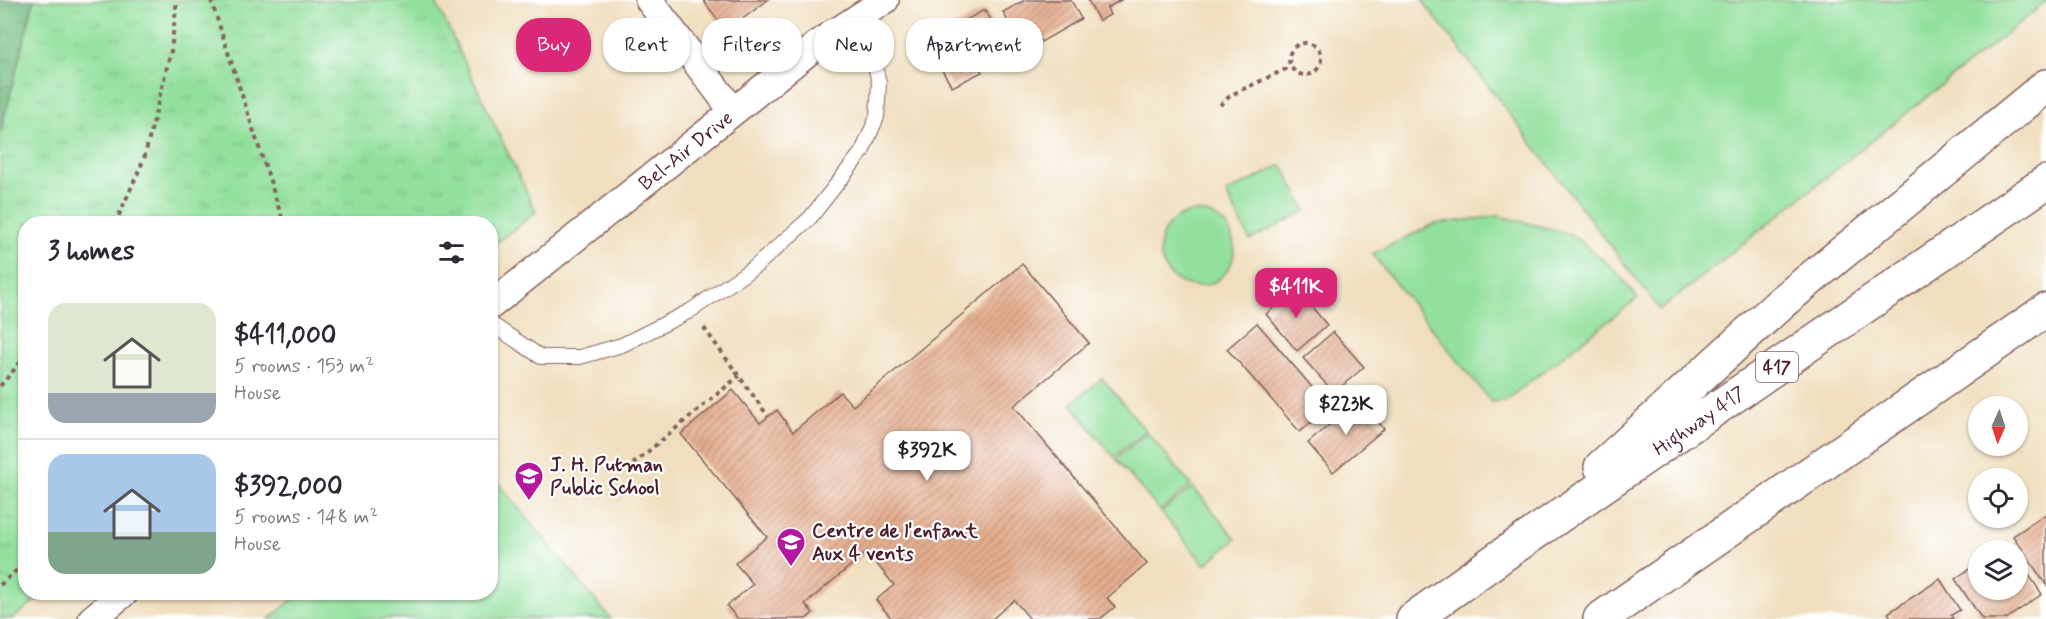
<!DOCTYPE html>
<html lang="en">
<head>
<meta charset="utf-8">
<style>
  :root { --surface:#fff; --page:#f2f2f3; --text:#2b2b33; --muted:#7c7c81; --line:#e1e1e2; --accent:#db2777 }
  body { margin:0; font-family:Mynerve,sans-serif; background:var(--page); color:var(--text); height:100vh; display:flex; flex-direction:column; font-size:22px; white-space:nowrap }
  * { box-sizing:border-box; margin:0 }
  p { font-size:20px; color:var(--muted) }
  .icon { flex:none; width:33px; height:33px; fill:none; stroke:currentColor; stroke-width:2; stroke-linecap:round; stroke-linejoin:round }
  .map { position:relative; flex:1; overflow:hidden }
  .sheet { position:absolute; left:18px; top:216px; width:480px; height:384px; display:flex; flex-direction:column; background:var(--surface); border-radius:24px; box-shadow:0 2px 4px #0004 }
  .sheet>* { flex:none }
  .hud { position:absolute; left:516px; top:18px; width:570px; height:54px; display:flex; gap:12px }
  .needle { width:39px; rotate:183deg }
  .fabs { position:absolute; left:1968px; top:396px; display:grid; gap:12px }
  .fabs a { display:grid; place-items:center; width:60px; height:60px; border-radius:50%; background:var(--surface); box-shadow:0 2px 4px #0004; font-size:30px }
  .price { position:absolute; translate:-50% -51px; padding:0 14px; border-radius:12px; background:#fff; color:#222; font-size:20px; line-height:39px; filter:drop-shadow(0 2px 3px #0008) }
  .price::after { content:''; position:absolute; left:50%; top:36px; width:18px; height:14px; margin-left:-9px; background:inherit; clip-path:polygon(0 0,100% 0,50% 100%) }
  .price.on { background:var(--accent); color:#fff }
  ul { padding:0; list-style:none }
  li { display:flex; align-items:center; gap:18px; height:150px; padding:0 30px }
  li+li { border-top:2px solid var(--line) }
  li span { display:grid; place-items:center; flex:none; width:168px; height:120px; border-radius:18px; color:#555 }
  li>.icon { margin-inline-start:auto }
  span .icon { width:72px; height:72px; fill:#fffc; stroke-width:1 }
  li b { font-size:26px }
  h2 { display:flex; justify-content:space-between; align-items:center; height:72px; padding:0 30px; font-size:26px }
  .tag { padding:0 21px; border-radius:24px; background:var(--surface); box-shadow:0 2px 4px #0004; font-size:21px; line-height:54px }
  .tag.on { background:var(--accent); color:#fff }
  .map>svg:first-child { display:block }
</style>
</head>
<body>
<div class="map">
<svg width="2046" height="619" viewBox="0 0 2046 619">
  <defs>
    <pattern id="grass-tufts" width="24" height="20" patternUnits="userSpaceOnUse" patternTransform="scale(1.5)"><rect width="24" height="20" fill="#93e09d"/><path d="M3 7l-1-3M5 7V3M7 7l1-3M15 17l-1-3M17 17v-4M19 17l1-3" fill="none" stroke="#80c087"/></pattern>
    <pattern id="forest-crowns" width="20" height="18" patternUnits="userSpaceOnUse" patternTransform="scale(1.5)"><rect width="20" height="18" fill="#76be84"/><path d="M2 6a3 3 0 1 1 6 0M12 15a3 3 0 1 1 6 0" fill="none" stroke="#639a6c"/></pattern>
    <pattern id="building-hatch" width="6" height="6" patternUnits="userSpaceOnUse" patternTransform="scale(1.5)"><rect width="6" height="6" fill="#e5af90"/><path d="M-1 1l2-2M0 6l6-6M5 7l2-2" fill="none" stroke="#bc8e76"/></pattern>
  </defs>
  <rect width="100%" height="100%" fill="#fff"/>
  <filter id="ink" filterUnits="userSpaceOnUse"><feTurbulence type="fractalNoise" baseFrequency=".0167" numOctaves="2"/><feDisplacementMap in="SourceGraphic" scale="12" xChannelSelector="R" yChannelSelector="G"/><feConvolveMatrix kernelMatrix="1 2 1 2 8 2 1 2 1" color-interpolation-filters="sRGB"/></filter>
  <filter id="wash" filterUnits="userSpaceOnUse"><feTurbulence type="fractalNoise" baseFrequency=".008" numOctaves="4" result="noise"/><feDisplacementMap in="SourceGraphic" scale="24" xChannelSelector="R" yChannelSelector="G"/><feGaussianBlur stdDeviation="1.35" result="paint"/><feColorMatrix in="noise" values="0 0 0 0 0 0 0 0 0 0 0 0 0 0 0 0 0 1.4 0 .05"/><feComposite in="paint" operator="in"/></filter>
  <g filter="url(#wash)">
    <rect width="100%" height="100%" fill="#f0dfbf"/>
    <path fill="url(#grass-tufts)" stroke="#6e8064" stroke-width="1.5" d="M34 0H435L536 212 491 247 490 224H26V592L46 593 12 619H0V134Z"/>
    <path fill="url(#forest-crowns)" stroke="#606e58" stroke-width="1.5" d="M0 0H34L0 134Z"/>
    <g fill="#93e09d" stroke="#6e8064" stroke-width="1.5">
      <path d="M1422 0H2046V2L1660 310Z"/>
      <path d="M1282 165 1306 211 1250 240 1226 193Z"/>
      <circle cx="1197" cy="249" r="37"/>
      <path d="M1499 216 1571 234 1613 268 1638 298 1505 401 1491 402 1372 254 1434 224Z"/>
      <path d="M1102 378 1146 431 1114 457 1071 404Z"/>
      <path d="M1147 432 1191 485 1160 511 1116 459Z"/>
      <path d="M491 475 611 619H269L301 593 490 592Z"/>
      <path d="M1193 487 1236 539 1205 565 1161 512Z"/>
    </g>
    <g id="blocks">
      <g fill="url(#building-hatch)">
        <path d="M703 0H768L726 31Z"/>
        <path d="M1025 0H1071L1081 19 1041 42 1039 38 1022 47 1003 12Z"/>
        <path d="M1088 0H1121L1107 8 1110 15 1099 21Z"/>
        <path d="M984 10 985 13 986 11 1006 48 977 63 982 72 952 87 925 42Z"/>
        <path d="M1022 264 1089 343 1014 406 1147 564 1107 598 1115 607 1100 619H1030L1014 600 992 619H892L876 600 894 585 867 552 805 604 813 613 806 619H738L727 606 753 584 735 563 767 537 681 434 733 390 760 423 777 410 793 432 840 392 853 406Z"/>
        <path d="M1296 288 1327 325 1297 351 1266 314Z"/>
        <path d="M1257 323 1329 407 1300 432 1227 349Z"/>
        <path d="M1333 332 1364 367 1334 393 1303 358Z"/>
        <path d="M1359 400 1384 429 1333 472 1308 443Z"/>
        <path d="M2046 514V585L2013 536Z"/>
        <path d="M2018 559 2042 594 2006 619H1982L1955 579 1978 563V590H2018Z"/>
        <path d="M1940 579 1960 610 1951 615 1953 619H1892L1888 613Z"/>
      </g>
    </g>
  </g>
  <g filter="url(#ink)">
    <use href="#blocks" fill-opacity="0" stroke="#84625f" stroke-width="1.5"/>
    <g fill="none" stroke-linecap="round" stroke-linejoin="round">
      <g stroke="#84625f" stroke-width="16">
        <path id="lane" d="M490 323 541 357H580L622 345 690 311 756 266 810 218 862 152 877 117 879 83 863 15"/>
      </g>
      <g stroke="#84625f" stroke-width="30">
        <g id="street">
          <path d="M649 0 733 111"/>
          <path id="s1" d="M490 306 818 44 885 0"/>
          <path d="M92 619 125 592"/>
        </g>
      </g>
      <g stroke="#84625f" stroke-width="36">
        <g id="highway">
          <path d="M1601 467 1781 303 2046 86"/>
          <path id="s2" d="M1413 619 1507 552 2046 182"/>
          <path d="M1600 619 2046 310"/>
        </g>
      </g>
      <g stroke="#84625f" stroke-width="4" stroke-dasharray="4.5 4.5" stroke-linecap="butt">
        <path d="M211 0 284 224"/>
        <circle cx="1305" cy="59" r="16"/>
        <path d="M1220 105 1231 95 1290 67"/>
        <path d="M115 224 144 159 171 51 177 0"/>
        <path d="M704 328 768 416"/>
        <path d="M0 386 26 356"/>
        <path d="M633 464 739 376"/>
        <path d="M0 585 26 562"/>
      </g>
      <use href="#lane" stroke="#fff" stroke-width="14"/>
      <use href="#street" stroke="#fff" stroke-width="27"/>
      <use href="#highway" stroke="#fff" stroke-width="33"/>
    </g>
  </g>
  <defs>
    <g id="school-pin" transform="scale(1.5)"><path d="M0 17L-7.5 6A9.5 9.5 0 1 1 7.5 6Z" fill="#b5179e" stroke="#fff"/><path d="M0-5L7-2L0 1L-7-2ZM-4 1L0 2.5L4 1V4Q0 6-4 4Z" fill="#fff"/></g>
  </defs>
  <g fill-rule="evenodd">
    <use href="#school-pin" x="529" y="476"/>
    <use href="#school-pin" x="791" y="542"/>
  </g>
  <g text-anchor="middle" stroke-width="4.5" stroke-linejoin="round" paint-order="stroke">
    <rect fill="#fff" stroke="#80626b" stroke-width="1.5" x="1756" y="352" width="42" height="30" rx="4.5"/>
    <g font-size="18" font-weight="bold" fill="#4a1f2b">
      <text x="1777" y="373">417</text>
    </g>
    <g font-size="20" fill="#4a1f2b" stroke="#fff">
      <text dy="7" stroke="none"><textPath href="#s1" startOffset="250">Bel-Air Drive</textPath></text>
      <text dy="7" stroke="none"><textPath href="#s2" startOffset="348">Highway 417</textPath></text>
    </g>
    <g font-size="20" font-weight="bold" fill="#4a1f2b" stroke="#fff" text-anchor="start">
      <text x="550" y="471">J. H. Putman<tspan x="550" dy="23">Public School</tspan></text>
      <text x="812" y="537">Centre de l'enfant<tspan x="812" dy="23">Aux 4 vents</tspan></text>
    </g>
  </g>
</svg>
<div class="fabs">
<a><svg class="needle" viewBox="-14 -14 28 28"><path d="M0-13l5 13h-10z" fill="#e53935"/><path d="M0 13l5-13h-10z" fill="#7c7c81"/></svg></a>
<a><svg class="icon" aria-label="locate" viewBox="0 0 24 24"><circle cx="12" cy="12" r="6"/><path d="M12 2v4M12 18v4M2 12h4M18 12h4"/></svg></a>
<a><svg class="icon" aria-label="layers" viewBox="0 0 24 24"><path d="M12 4l9 5-9 5-9-5zM3 14l9 5 9-5"/></svg></a>
</div>
<b class="price on" style="left:1296px;top:319px">$411K</b>
<b class="price" style="left:1346px;top:436px">$223K</b>
<b class="price" style="left:927px;top:482px">$392K</b>
<div class="hud">
<a class="tag on">Buy</a>
<a class="tag">Rent</a>
<a class="tag">Filters</a>
<a class="tag">New</a>
<a class="tag">Apartment</a>
</div>
<section class="sheet">
<h2>3 homes<svg class="icon" aria-label="filters" viewBox="0 0 24 24"><path d="M4 7h16M4 17h16"/><circle cx="9" cy="7" r="2"/><circle cx="15" cy="17" r="2"/></svg></h2>
<ul>
<li><span style="background:linear-gradient(#dfe7d0 75%,#9aa5b1 0)"><svg class="icon" aria-label="home" viewBox="0 0 24 24"><path d="M3 11l9-7 9 7M6 9v11h12V9"/></svg></span><div><b>$411,000</b><p>5 rooms · 153 m²</p><p>House</p></div></li>
<li><span style="background:linear-gradient(#a9c7e8 65%,#7fa58c 0)"><svg class="icon" aria-label="home" viewBox="0 0 24 24"><path d="M3 11l9-7 9 7M6 9v11h12V9"/></svg></span><div><b>$392,000</b><p>5 rooms · 148 m²</p><p>House</p></div></li>
</ul>
</section>
</div>
</body>
</html>
